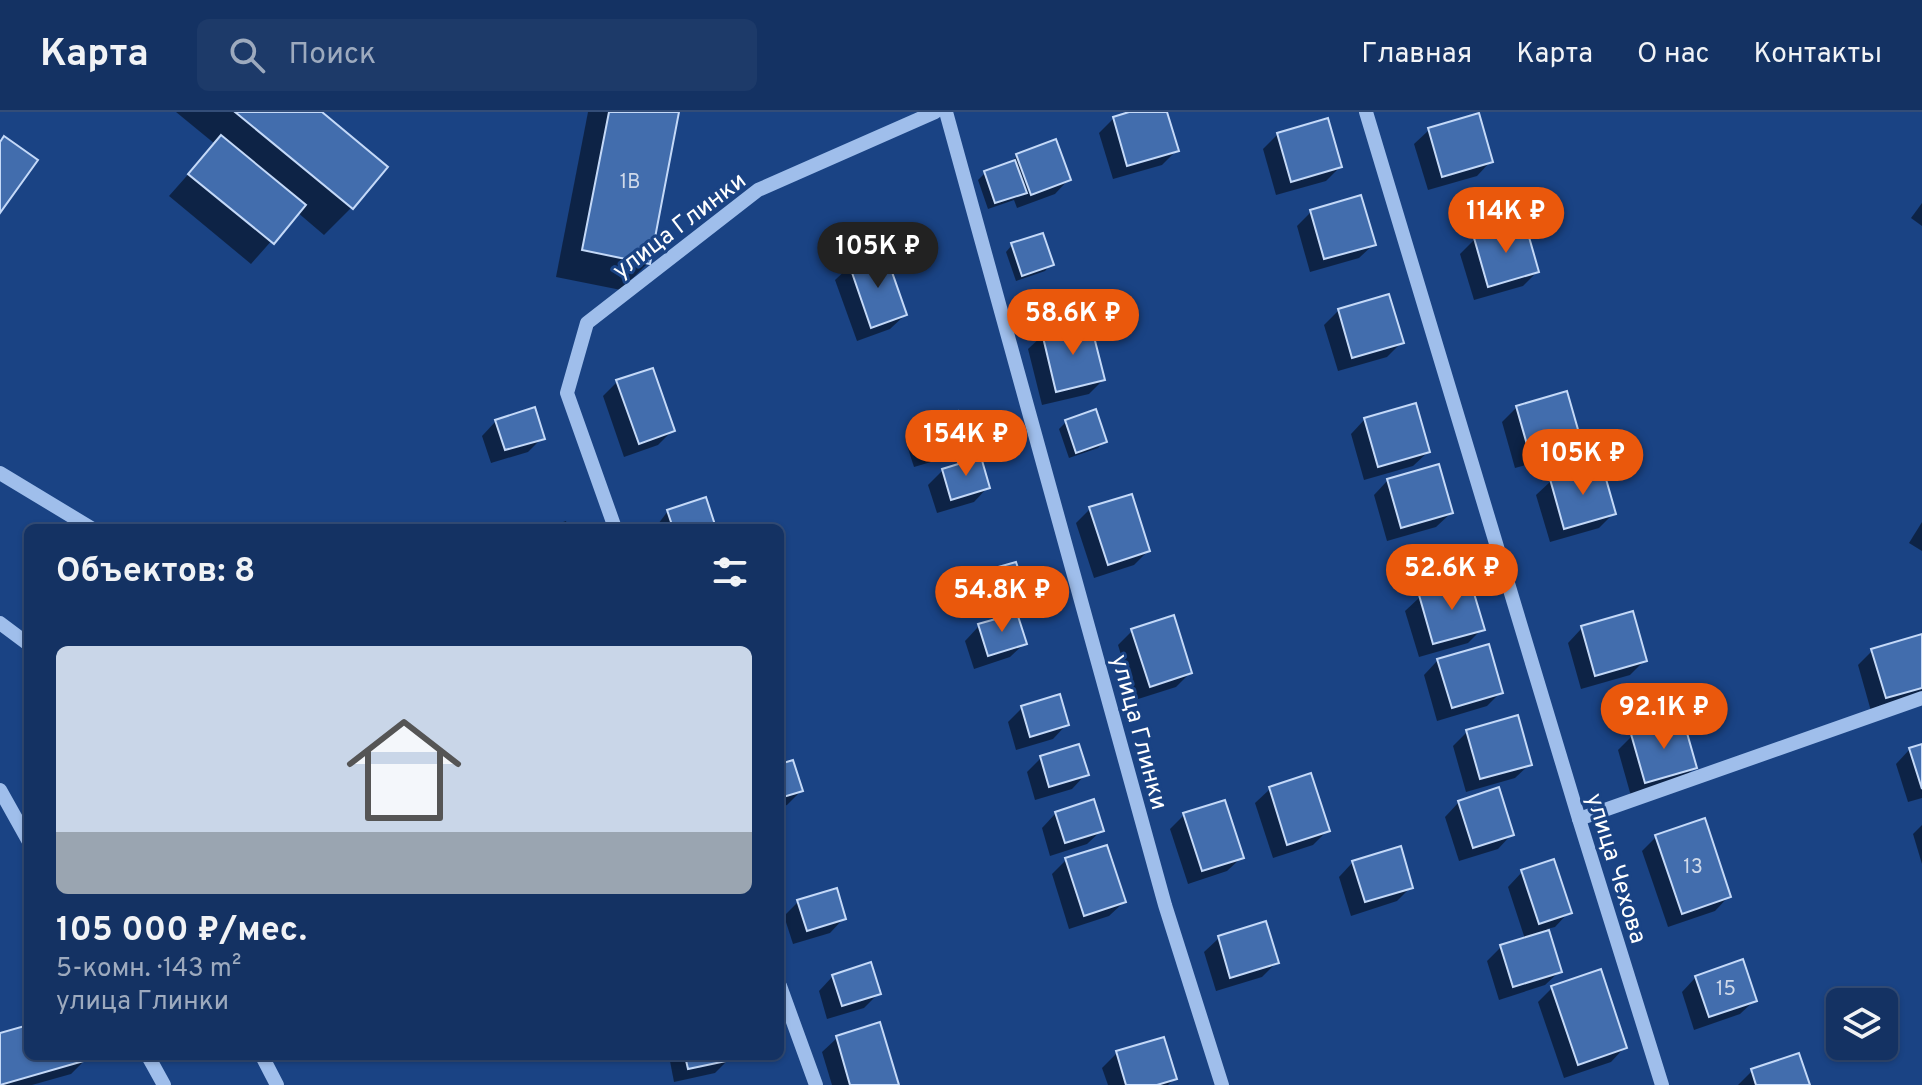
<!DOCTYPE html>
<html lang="ru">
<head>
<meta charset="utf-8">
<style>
  :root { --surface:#143263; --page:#1d3a69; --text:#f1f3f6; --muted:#9daabe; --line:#334d78; --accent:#ea580c }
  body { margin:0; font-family:Overpass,sans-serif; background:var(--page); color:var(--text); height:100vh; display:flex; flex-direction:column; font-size:30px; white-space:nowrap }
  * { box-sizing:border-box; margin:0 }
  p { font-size:26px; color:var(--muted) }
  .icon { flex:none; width:44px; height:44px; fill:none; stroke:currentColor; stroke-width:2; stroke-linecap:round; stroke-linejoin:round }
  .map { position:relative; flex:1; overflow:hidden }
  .details { position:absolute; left:24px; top:412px; width:760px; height:536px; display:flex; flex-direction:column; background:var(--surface); border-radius:12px; box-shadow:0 2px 6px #0004,0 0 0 2px var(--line) }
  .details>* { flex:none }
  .tools { position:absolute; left:1826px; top:876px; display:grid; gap:16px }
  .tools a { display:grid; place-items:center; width:72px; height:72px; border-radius:12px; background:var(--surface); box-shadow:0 2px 6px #0004,0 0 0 2px var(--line); font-size:40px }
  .price { position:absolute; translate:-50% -68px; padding:0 18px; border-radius:28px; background:var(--accent); color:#fff; font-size:26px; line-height:52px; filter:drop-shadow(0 2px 4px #0008) }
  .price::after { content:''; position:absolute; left:50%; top:48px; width:24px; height:18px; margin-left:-12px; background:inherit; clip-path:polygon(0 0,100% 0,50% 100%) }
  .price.active { background:#222; color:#fff }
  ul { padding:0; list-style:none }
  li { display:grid; align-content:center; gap:16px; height:424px; padding:0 32px }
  li span { display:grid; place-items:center; height:248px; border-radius:12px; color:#555 }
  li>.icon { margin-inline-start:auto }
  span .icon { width:144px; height:144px; fill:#fffc; stroke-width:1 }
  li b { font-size:34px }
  h2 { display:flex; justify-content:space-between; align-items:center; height:96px; padding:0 32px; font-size:34px }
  header { display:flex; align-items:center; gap:48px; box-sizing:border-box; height:112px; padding:0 40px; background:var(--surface); border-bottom:2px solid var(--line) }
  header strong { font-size:38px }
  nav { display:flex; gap:44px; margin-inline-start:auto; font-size:28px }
  .search { width:560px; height:72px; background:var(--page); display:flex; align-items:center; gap:20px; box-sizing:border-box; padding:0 28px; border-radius:12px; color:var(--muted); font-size:30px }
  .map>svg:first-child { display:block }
</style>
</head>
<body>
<header>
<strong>Карта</strong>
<div class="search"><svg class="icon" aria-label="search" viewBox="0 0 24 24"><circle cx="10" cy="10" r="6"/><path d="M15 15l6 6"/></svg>Поиск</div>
<nav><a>Главная</a><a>Карта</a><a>О нас</a><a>Контакты</a></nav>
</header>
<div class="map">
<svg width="1922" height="973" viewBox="0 0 1922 973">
  <rect width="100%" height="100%" fill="#1a4384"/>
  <g fill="#0007">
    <path d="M176 0H318L385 55 351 96 324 123 297 100 251 152 169 84 215 32Z"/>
    <path d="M588 0H677L648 151 621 178 556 165Z"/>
    <path d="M1137 0H1165L1176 39 1162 53 1113 67 1099 21 1114 6Z"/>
    <path d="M1429 18 1491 49 1477 64 1428 78 1414 32Z"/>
    <path d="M1278 22 1340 55 1326 69 1276 83 1263 37Z"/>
    <path d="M1017 44 1069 67 1055 82 1017 96 1014 88 988 97 978 68 985 61 1008 53Z"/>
    <path d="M1922 91V114L1911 106Z"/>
    <path d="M1311 100 1374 132 1359 146 1310 160 1297 114Z"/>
    <path d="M1475 127 1537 160 1523 174 1474 188 1460 142Z"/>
    <path d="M1012 133 1051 152 1045 159 1016 169 1006 140Z"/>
    <path d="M850 154 905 203 890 217 857 229 835 168Z"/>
    <path d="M1339 198 1401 231 1387 245 1338 259 1324 213Z"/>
    <path d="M1043 223 1103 268 1089 282 1042 293 1028 237Z"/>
    <path d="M617 270 672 319 658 333 624 345 603 284Z"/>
    <path d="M1517 295 1579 328 1565 342 1515 356 1502 310Z"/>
    <path d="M1365 307 1428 340 1413 354 1364 368 1351 322Z"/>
    <path d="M496 309 542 326 528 340 491 351 482 324Z"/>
    <path d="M1066 310 1105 329 1098 336 1069 346 1059 317Z"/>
    <path d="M919 313 965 330 951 344 914 355 905 327Z"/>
    <path d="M943 358 988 375 974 390 937 401 928 373Z"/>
    <path d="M1388 368 1451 401 1436 415 1387 429 1374 383Z"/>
    <path d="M1551 369 1614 401 1599 416 1550 430 1536 383Z"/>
    <path d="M1090 397 1148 439 1134 453 1094 466 1076 411Z"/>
    <path d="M668 399 714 416H655Z"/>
    <path d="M566 409 568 416H545Z"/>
    <path d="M1922 410V439L1909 431Z"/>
    <path d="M1015 452 1023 480 1009 494 972 506 963 478 978 463Z"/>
    <path d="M1420 485 1482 517 1468 531 1419 545 1405 499Z"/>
    <path d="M979 514 1025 531 1010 545 974 557 965 529Z"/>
    <path d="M1582 516 1645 548 1630 563 1581 577 1568 531Z"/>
    <path d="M1132 519 1190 561 1176 575 1135 588 1118 533Z"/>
    <path d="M1922 525V584L1871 599 1858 553 1872 539Z"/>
    <path d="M1438 548 1501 580 1487 594 1437 609 1424 563Z"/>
    <path d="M1022 596 1067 612 1053 627 1016 638 1008 610Z"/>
    <path d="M1467 620 1530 652 1515 666 1466 680 1453 634Z"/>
    <path d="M1632 624 1694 656 1680 670 1631 684 1618 638Z"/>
    <path d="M1922 634V686L1908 690 1896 652 1910 637Z"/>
    <path d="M1041 646 1086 662 1072 677 1035 688 1027 660Z"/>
    <path d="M780 654 801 679 787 693 780 695Z"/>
    <path d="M1270 677 1327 719 1313 733 1273 746 1255 691Z"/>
    <path d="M1459 690 1512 722 1498 737 1459 749 1445 705Z"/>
    <path d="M1056 701 1102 718 1087 732 1050 744 1042 716Z"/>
    <path d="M1184 703 1242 745 1227 759 1188 772 1170 717Z"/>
    <path d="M1922 713V752L1913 722Z"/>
    <path d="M1656 725 1729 784 1715 799 1668 815 1642 739Z"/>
    <path d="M1066 748 1124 790 1109 804 1069 817 1052 762Z"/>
    <path d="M1353 750 1411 775 1397 789 1351 804 1339 765Z"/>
    <path d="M1522 760 1569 800 1555 815 1547 817 1560 859 1545 873 1499 888 1487 849 1501 835 1525 827 1508 775Z"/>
    <path d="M798 790 844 806 830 821 793 832 784 804Z"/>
    <path d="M1219 826 1277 850 1262 865 1216 879 1204 840Z"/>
    <path d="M833 864 879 881 864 896 827 907 819 879Z"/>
    <path d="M1696 865 1755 888 1740 902 1694 918 1682 880Z"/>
    <path d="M1552 876 1625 935 1611 950 1564 966 1538 890Z"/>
    <path d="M28 915V944H84L85 948 71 962 32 973H0V923Z"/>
    <path d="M837 926 897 973H832L822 940Z"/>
    <path d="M1117 941 1175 966 1168 973H1108L1102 956Z"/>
    <path d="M669 944H728L729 947 715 961 674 970Z"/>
    <path d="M1752 959 1808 973H1738Z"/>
  </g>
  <g fill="#426dad" stroke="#c4d9f8" stroke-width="2">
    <path d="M235 0H322L388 55 353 97Z"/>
    <path d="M609 0H679L650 152 582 138Z"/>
    <path d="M1129 0H1167L1179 39 1127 54 1113 5Z"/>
    <path d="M1479 1 1493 50 1442 65 1428 16Z"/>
    <path d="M1328 6 1342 55 1291 70 1277 21Z"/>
    <path d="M221 23 306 93 274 132 188 62Z"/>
    <path d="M4 24 38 48 0 101V30Z"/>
    <path d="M1056 27 1071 68 1031 83 1016 42Z"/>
    <path d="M1015 48 1027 81 995 91 984 59Z"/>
    <path d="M1361 83 1376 133 1324 147 1310 98Z"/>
    <path d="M1525 111 1539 160 1488 175 1474 126Z"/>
    <path d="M1043 121 1054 153 1022 164 1011 131Z"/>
    <path d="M885 140 907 203 871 216 849 152Z"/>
    <path d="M1389 182 1404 231 1352 246 1338 197Z"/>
    <path d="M1090 209 1105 268 1056 280 1042 221Z"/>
    <path d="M653 256 675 319 639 332 616 268Z"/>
    <path d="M1567 279 1581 328 1530 343 1516 294Z"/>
    <path d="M1416 291 1430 340 1378 355 1364 306Z"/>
    <path d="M535 295 545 327 505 338 495 308Z"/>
    <path d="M1096 297 1107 330 1076 341 1065 308Z"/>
    <path d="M958 299 967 330 928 342 918 311Z"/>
    <path d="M981 345 990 376 951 388 942 357Z"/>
    <path d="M1439 352 1453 401 1401 416 1387 367Z"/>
    <path d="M1602 353 1616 402 1564 417 1550 367Z"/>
    <path d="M1132 382 1150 439 1108 453 1089 395Z"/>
    <path d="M706 385 716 416H673L667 398Z"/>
    <path d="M1016 450 1026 480 986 493 977 461Z"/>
    <path d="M1470 468 1485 518 1433 532 1419 483Z"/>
    <path d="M1633 499 1647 549 1595 564 1581 514Z"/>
    <path d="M1017 501 1027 532 988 544 978 512Z"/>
    <path d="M1174 503 1192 561 1150 575 1131 517Z"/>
    <path d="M1922 522V576L1886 586 1871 537Z"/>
    <path d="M1489 532 1503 581 1452 596 1437 547Z"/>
    <path d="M1060 582 1069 613 1030 625 1021 594Z"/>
    <path d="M1518 603 1532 653 1480 667 1466 618Z"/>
    <path d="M1683 607 1697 656 1645 671 1631 622Z"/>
    <path d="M1079 632 1089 663 1049 675 1040 644Z"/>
    <path d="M1922 632V677L1909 636Z"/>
    <path d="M793 648 803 679 780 686V652Z"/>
    <path d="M1311 661 1330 719 1287 733 1269 675Z"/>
    <path d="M1499 675 1514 723 1473 736 1458 689Z"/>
    <path d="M1094 687 1104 719 1065 731 1055 700Z"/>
    <path d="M1225 688 1244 746 1202 759 1183 701Z"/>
    <path d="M1705 706 1731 785 1682 802 1655 723Z"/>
    <path d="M1107 733 1126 790 1084 804 1065 746Z"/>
    <path d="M1401 734 1413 776 1365 790 1352 749Z"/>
    <path d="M1554 747 1572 801 1539 812 1521 758Z"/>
    <path d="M837 776 846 807 807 819 797 788Z"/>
    <path d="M1266 809 1279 851 1230 866 1218 824Z"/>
    <path d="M1549 818 1562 860 1513 875 1500 833Z"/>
    <path d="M1743 847 1757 889 1709 905 1695 864Z"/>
    <path d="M871 850 881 882 842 894 832 863Z"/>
    <path d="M1601 857 1627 936 1578 953 1551 874Z"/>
    <path d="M880 910 899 973H850L836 924Z"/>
    <path d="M28 913V944H86L87 948 0 973V921Z"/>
    <path d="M1164 925 1177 967 1157 973H1126L1116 939Z"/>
    <path d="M1799 941 1810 973H1756L1751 957Z"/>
    <path d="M685 944H730L731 948 688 957Z"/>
  </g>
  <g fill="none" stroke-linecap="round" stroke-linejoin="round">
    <g stroke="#9fbeeb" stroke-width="14">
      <path d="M946 0 1165 793 1222 973"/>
      <path d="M1366 0 1579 707 1662 973"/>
      <path d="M0 361 91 416"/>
      <path d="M615 416 567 281 587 211 758 78 935 0"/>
      <path d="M0 511 28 532"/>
      <path d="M0 678 28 728"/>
      <path d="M1579 707 1922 586"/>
      <path d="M780 874 816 973"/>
      <path d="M148 944 164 973"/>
      <path d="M262 944 277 973"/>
    </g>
  </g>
  <g text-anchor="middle" stroke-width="6" stroke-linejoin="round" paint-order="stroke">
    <g font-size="20" fill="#d0daea">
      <text x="630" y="76">1В</text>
      <text x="1693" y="761">13</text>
      <text x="1726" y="883">15</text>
    </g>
    <g font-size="24" fill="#fff" stroke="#1a4384">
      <text transform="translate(679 113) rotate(-37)" y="8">улица Глинки</text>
      <text transform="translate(1140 620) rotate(75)" y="8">улица Глинки</text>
      <text transform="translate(1617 756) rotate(73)" y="8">улица Чехова</text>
    </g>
  </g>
</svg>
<div class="tools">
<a><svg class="icon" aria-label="layers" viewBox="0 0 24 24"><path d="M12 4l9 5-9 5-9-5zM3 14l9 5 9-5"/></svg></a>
</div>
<b class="price" style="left:1506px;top:143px">114K ₽</b>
<b class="price active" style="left:878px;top:178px">105K ₽</b>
<b class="price" style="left:1073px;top:245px">58.6K ₽</b>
<b class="price" style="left:966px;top:366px">154K ₽</b>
<b class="price" style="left:1583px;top:385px">105K ₽</b>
<b class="price" style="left:1452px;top:500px">52.6K ₽</b>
<b class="price" style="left:1002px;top:522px">54.8K ₽</b>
<b class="price" style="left:1664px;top:639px">92.1K ₽</b>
<section class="details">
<h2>Объектов: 8<svg class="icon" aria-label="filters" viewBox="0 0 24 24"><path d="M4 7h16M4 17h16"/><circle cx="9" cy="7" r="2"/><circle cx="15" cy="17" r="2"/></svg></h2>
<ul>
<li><span style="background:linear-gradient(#c9d6e8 75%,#9aa5b1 0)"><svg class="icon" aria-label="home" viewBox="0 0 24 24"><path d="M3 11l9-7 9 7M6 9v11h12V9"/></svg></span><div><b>105 000 ₽/мес.</b><p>5-комн. · 143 m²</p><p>улица Глинки</p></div></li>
</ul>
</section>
</div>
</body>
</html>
